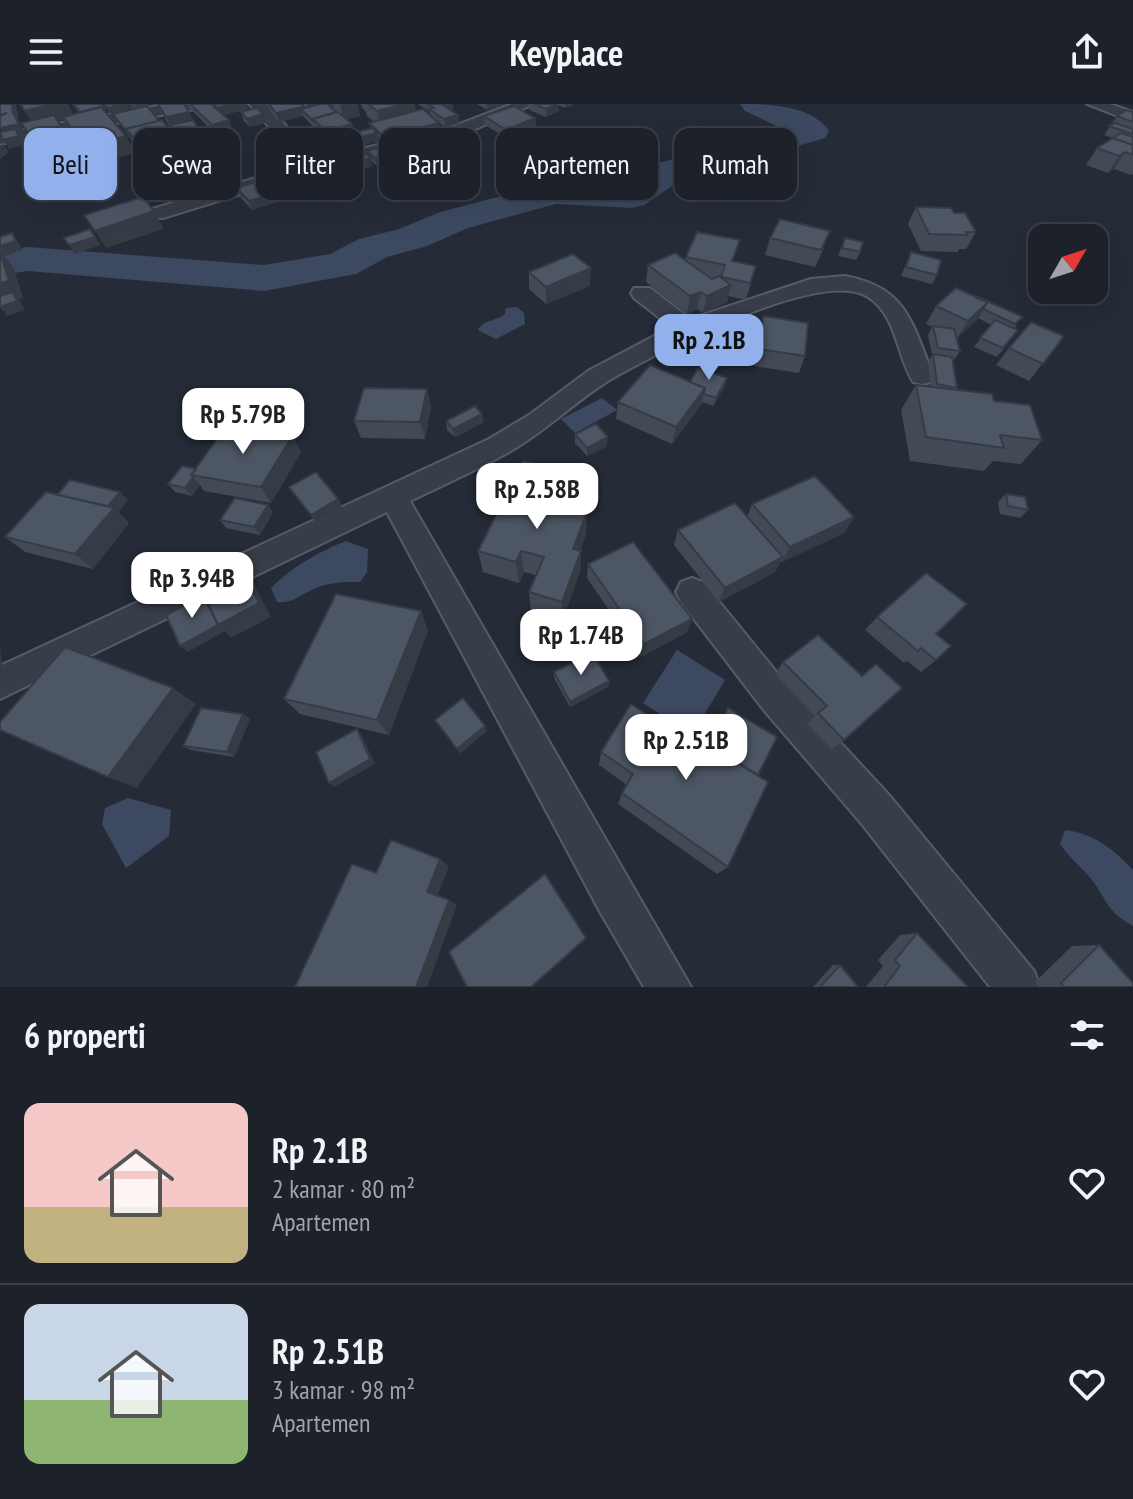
<!DOCTYPE html>
<html lang="id">
<head>
<meta charset="utf-8">
<style>
  :root { --surface:#1c212a; --page:#252932; --text:#f1f3f6; --muted:#a0a3a8; --line:#3a3e47; --accent:#91b0ec }
  body { margin:0; font-family:"PT Sans Narrow",sans-serif; background:var(--page); color:var(--text); height:100vh; display:flex; flex-direction:column; font-size:30px; white-space:nowrap }
  * { box-sizing:border-box; margin:0 }
  p { font-size:26px; color:var(--muted) }
  .icon { flex:none; width:44px; height:44px; fill:none; stroke:currentColor; stroke-width:2; stroke-linecap:round; stroke-linejoin:round }
  .map { position:relative; height:883px; overflow:hidden }
  .drawer { display:flex; flex-direction:column; background:var(--surface); flex:1 }
  .drawer>* { flex:none }
  .top-card { position:absolute; left:24px; top:24px; width:1086px; height:72px; display:flex; gap:16px }
  .needle { width:52px; rotate:51deg }
  .buttons { position:absolute; left:1028px; top:120px; display:grid; gap:16px }
  .buttons a { display:grid; place-items:center; width:80px; height:80px; border-radius:16px; background:var(--surface); box-shadow:0 8px 32px #0002,0 0 0 2px var(--line); font-size:40px }
  .price { position:absolute; translate:-50% -68px; padding:0 18px; border-radius:16px; background:#fff; color:#222; font-size:26px; line-height:52px; filter:drop-shadow(0 2px 4px #0008) }
  .price::after { content:''; position:absolute; left:50%; top:48px; width:24px; height:18px; margin-left:-12px; background:inherit; clip-path:polygon(0 0,100% 0,50% 100%) }
  .price.current { background:var(--accent); color:#111 }
  ul { padding:0; list-style:none }
  li { display:flex; align-items:center; gap:24px; height:200px; padding:0 24px }
  li+li { border-top:2px solid var(--line) }
  li span { display:grid; place-items:center; flex:none; width:224px; height:160px; border-radius:16px; color:#555 }
  li>.icon { margin-inline-start:auto }
  span .icon { width:96px; height:96px; fill:#fffc; stroke-width:1 }
  li b { font-size:34px }
  h2 { display:flex; justify-content:space-between; align-items:center; height:96px; padding:0 24px; font-size:34px }
  .pill { padding:0 28px; border-radius:16px; background:var(--surface); box-shadow:0 8px 32px #0002,0 0 0 2px var(--line); font-size:28px; line-height:72px }
  .pill.current { background:var(--accent); color:#111 }
  header { display:flex; justify-content:space-between; align-items:center; height:104px; padding:0 24px; background:var(--surface); font-size:36px; font-weight:700 }
  .map>svg:first-child { display:block }
</style>
</head>
<body>
<header><svg class="icon" aria-label="menu" viewBox="0 0 24 24"><path d="M4 6h16M4 12h16M4 18h16"/></svg>Keyplace<svg class="icon" aria-label="share" viewBox="0 0 24 24"><path d="M12 15V3M7 8l5-5 5 5M5 13v7h14v-7"/></svg></header>
<div class="map">
<svg width="1133" height="883" viewBox="0 0 1133 883">
  <rect width="100%" height="100%" fill="#252c38"/>
  <g fill="#3c4960">
    <path d="M517 203 524 209 525 220 496 235 478 226C482 216 497 217 505 210L506 204Z"/>
    <path d="M602 294 617 306 575 329 561 315Z"/>
    <path d="M346 437 368 445 367 468 360 478C345 478 328 478 314 485 300 491 292 500 277 498L271 484C293 462 318 448 346 437Z"/>
    <path d="M677 546 725 576 692 631 643 599Z"/>
    <path d="M128 694 171 706 169 732 126 764 102 720 105 704Z"/>
    <path d="M1065 726C1093 729 1115 746 1133 766V822C1102 805 1107 791 1086 769 1077 759 1068 752 1060 740Z"/>
  </g>
  <g fill="none" stroke-linecap="round" stroke-linejoin="round">
    <path fill="#3c4960" fill-rule="evenodd" d="M740 0C768 0 812 1 829 27L825 34 681 76 644 101 631 104 556 100 468 124 427 142 387 153 356 170 264 187 28 167 0 171V147L28 143 264 161 330 150 359 135 399 125 440 108 555 78 623 81 655 60 783 25 745 7Z"/>
    <g stroke="#565c67" stroke-width="4">
      <g id="minor">
        <path d="M169 0H203L195 5 0 40V30Z"/>
        <path d="M249 0H266L317 56 454 22 512 0H534L466 29 319 66 163 114H149L146 110 149 106 302 60Z"/>
        <path d="M1087 0H1110L1133 8V18Z"/>
        <path d="M844 172C908 183 911 219 934 272L931 278 922 280 913 278C897 252 896 210 868 193 821 163 654 250 608 277 573 299 545 328 509 348 477 366 443 381 410 397L691 883H644L599 806 387 408 0 595V562L489 335 529 311 588 267 671 223 634 194 631 189 634 184H650L690 215 811 175Z"/>
        <path d="M692 474 703 478 787 581 889 691 1034 867 1040 883H990L861 719 763 605 681 498 676 488 681 478Z"/>
      </g>
    </g>
    <use href="#minor" fill="#383e49" fill-rule="evenodd"/>
  </g>
  <g fill="#424a56">
    <path d="M20 0 74 10 79 9 72 0H101L135 49 96 60 72 29 64 15 58 17 77 46 45 54 21 19 31 16Z"/>
    <path d="M104 0H127L130 6H132L128 0H148L151 7 178 43 144 53 118 18 114 11 112 12Z"/>
    <path d="M157 0H246L248 5 223 11 232 25 215 30 189 3 187 0 185 1 202 33 178 38Z"/>
    <path d="M268 0 303 3 304 4H305L303 0H357L360 12 347 15 354 28 371 24 369 19 374 18 367 12 365 6 362 4V1L358 0H414L416 7 430 11V8L418 0H452L453 5 450 6 458 11 459 19 445 23 439 19 440 27 435 28 442 33 443 41 429 46 421 41 420 32H421L390 40 400 56 377 62 371 57 373 62 334 74 330 70 332 76 326 77 317 67 314 59 325 63 323 57 369 52 367 47 386 41 378 33 379 37 355 43 351 38 331 43 318 31 316 26 303 12 279 18 270 7Z"/>
    <path d="M477 0H505L487 6Z"/>
    <path d="M528 0H573V1L565 4 558 1 559 7 546 13 529 6Z"/>
    <path d="M241 8 266 19 250 23 244 17Z"/>
    <path d="M1133 8V70L1131 71 1114 65 1108 69 1086 61 1097 44 1113 34 1104 31 1117 12Z"/>
    <path d="M484 12 535 14 536 22 507 34 485 21Z"/>
    <path d="M299 63 319 71 322 79 311 83 305 76 307 81 296 84 290 79 287 70H301Z"/>
    <path d="M263 76 288 88 274 92H273L276 98 252 106 240 93 236 84 265 83Z"/>
    <path d="M916 103 954 109 976 128 966 145H959L958 148 921 147 908 120Z"/>
    <path d="M770 134 824 144 815 163 765 151Z"/>
    <path d="M845 134 860 148 856 156 838 152Z"/>
    <path d="M911 148 937 171 932 180 901 172Z"/>
    <path d="M686 153 734 158 756 162 746 196 728 192 727 198 703 209 697 205 687 210 646 178 648 161 685 157Z"/>
    <path d="M529 168 590 182 546 200 529 185Z"/>
    <path d="M977 194 1017 222 1014 224 1018 226 997 253 974 243 991 221 978 214 957 234 960 247 954 256 953 255 957 284 955 286 994 297 1042 336 1021 360 993 357 984 367 910 357 901 306 916 281 931 283 928 259 932 251 928 231 932 223 926 220 936 202Z"/>
    <path d="M763 212 805 252 799 269 753 262 758 229Z"/>
    <path d="M1064 232 1029 277 996 261 1009 244Z"/>
    <path d="M727 274 725 282 713 302 702 298 701 301 672 340 616 315 618 298 690 278Z"/>
    <path d="M427 285 431 302 425 335 361 334 354 317Z"/>
    <path d="M446 317 484 318 455 333 447 326Z"/>
    <path d="M575 330 607 342 587 352 575 339Z"/>
    <path d="M301 348 271 399 204 387 200 381 192 392 175 388 168 380 196 365Z"/>
    <path d="M289 383 338 395 342 403 316 418 294 391Z"/>
    <path d="M558 389 554 399 586 430 580 447H581L580 468 562 517 531 508 529 488 536 471 524 468 519 479 483 468 478 447Z"/>
    <path d="M1006 390 1028 406 1020 414 1000 410 998 398Z"/>
    <path d="M57 391 128 396 118 408 129 419 93 465 25 448 5 433Z"/>
    <path d="M752 400 854 413 844 429 782 458 781 457 775 468 719 498 674 441 678 426 747 413Z"/>
    <path d="M273 408 260 431 226 424 220 416Z"/>
    <path d="M588 460 692 515 687 528 641 553 587 474Z"/>
    <path d="M877 513 936 530V556L921 568 907 557 904 559 865 526Z"/>
    <path d="M428 526 389 631 300 610 284 595Z"/>
    <path d="M818 531 844 636 832 645 807 620 815 612 775 570 783 558Z"/>
    <path d="M554 568 609 577 608 583 570 603 554 574Z"/>
    <path d="M728 604 758 671 728 763 717 770 618 700 622 689 627 681 599 661 601 648 662 620 708 640Z"/>
    <path d="M243 610 250 615 234 653 191 646 183 642Z"/>
    <path d="M917 829 968 883H866L883 862 878 856 900 831Z"/>
    <path d="M1099 841 1133 883H1040L1035 878 1072 842Z"/>
    <path d="M833 861H840L858 883H813Z"/>
  </g>
  <g fill="#363c46">
    <path d="M12 0H16L19 18 25 28 18 29 24 41 9 45 3 36 6 32 0 24 13 9Z"/>
    <path d="M20 0H68L75 13 35 23Z"/>
    <path d="M121 0H127L130 7 112 12 108 4Z"/>
    <path d="M233 0H246L248 5 220 12 217 4Z"/>
    <path d="M307 0H333L334 5 310 10Z"/>
    <path d="M340 0H357L360 12 344 16Z"/>
    <path d="M404 0H414L417 13 381 24 377 7Z"/>
    <path d="M441 0H452L453 5 442 8Z"/>
    <path d="M486 0H505L487 6Z"/>
    <path d="M556 0H558L559 7 546 13V5Z"/>
    <path d="M565 0H573V1L565 4Z"/>
    <path d="M303 3 306 10 301 5 303 12 279 18 276 9Z"/>
    <path d="M189 8 196 24 174 29 166 13Z"/>
    <path d="M263 10 266 19 250 23 247 15Z"/>
    <path d="M458 11 459 19 445 23 444 15Z"/>
    <path d="M535 14 536 22 507 34 506 26Z"/>
    <path d="M229 16 232 25 215 30 212 21Z"/>
    <path d="M439 19 440 27 386 41 384 33Z"/>
    <path d="M352 20 356 34 377 29 379 37 355 43 353 35 349 30 351 38 331 43 326 27Z"/>
    <path d="M61 22 77 46 45 54 29 30Z"/>
    <path d="M198 24 202 33 178 38 174 30Z"/>
    <path d="M171 27 178 43 144 53 135 36Z"/>
    <path d="M126 32 135 49 96 60 87 43Z"/>
    <path d="M442 33 443 41 429 46 427 38Z"/>
    <path d="M3 40 9 48 0 55V42Z"/>
    <path d="M398 47 400 56 377 62 375 54Z"/>
    <path d="M1125 48 1114 65 1108 69 1119 52Z"/>
    <path d="M371 54 373 62 334 74 332 66Z"/>
    <path d="M329 67 332 76 326 77 323 69Z"/>
    <path d="M319 71 322 79 311 83 308 74Z"/>
    <path d="M304 72 307 81 296 84 293 75Z"/>
    <path d="M285 79 288 88 274 92 271 84Z"/>
    <path d="M272 90 276 98 252 106 249 97Z"/>
    <path d="M154 107 164 125 106 144 95 127Z"/>
    <path d="M12 129 23 146 4 152 14 164 23 194 19 195 25 206 7 212 0 203V142Z"/>
    <path d="M95 133 101 141 75 150 69 141Z"/>
    <path d="M591 164 590 182 546 200V183Z"/>
    <path d="M731 181 727 198 703 209 707 192Z"/>
    <path d="M701 188 697 205 687 210 690 192Z"/>
    <path d="M988 198 977 216 957 234 968 217Z"/>
    <path d="M727 274 725 282 713 302 716 294Z"/>
    <path d="M705 284 701 301 672 340 676 323Z"/>
    <path d="M427 285 431 302 425 335 420 318Z"/>
    <path d="M482 310 484 318 455 333 453 325Z"/>
    <path d="M293 331 301 348 271 399 261 383Z"/>
    <path d="M608 333 607 342 587 352V344Z"/>
    <path d="M557 366 558 389 545 418 544 396Z"/>
    <path d="M193 373 200 381 192 392 185 384Z"/>
    <path d="M120 388 128 396 118 408 129 419 93 465 75 450 106 405Z"/>
    <path d="M338 395 342 403 316 418 311 411Z"/>
    <path d="M268 401 273 408 260 431 254 423Z"/>
    <path d="M587 408 586 430 572 466 573 445Z"/>
    <path d="M854 413 844 429 782 458 790 443Z"/>
    <path d="M521 447 524 468 519 479 516 458Z"/>
    <path d="M581 447 580 468 562 517V498Z"/>
    <path d="M783 453 775 468 719 498 725 484Z"/>
    <path d="M240 462 252 476 271 513 231 534 225 527 188 548 180 542 203 491 210 498Z"/>
    <path d="M421 507 428 526 389 631 377 616Z"/>
    <path d="M692 515 687 528 641 553 644 540Z"/>
    <path d="M0 541 3 569 0 571Z"/>
    <path d="M609 577 608 583 570 603V598Z"/>
    <path d="M173 584 196 600 137 684 108 673Z"/>
    <path d="M243 610 250 615 234 653 227 648Z"/>
    <path d="M485 622 487 627 460 650 457 645Z"/>
    <path d="M357 625 361 630 375 660 334 683 329 679Z"/>
    <path d="M440 755 449 762 437 793 427 788Z"/>
    <path d="M449 796 457 801 427 883H416Z"/>
  </g>
  <g fill="#4d5664" stroke="#363c46" stroke-width="2">
    <path d="M0 0H12L13 9 19 20 0 24V12L7 9 0 11Z"/>
    <path d="M20 0H52L25 7Z"/>
    <path d="M74 0H101L105 4 102 5 101 3 80 8Z"/>
    <path d="M105 0H121L108 4Z"/>
    <path d="M129 0H147L132 3Z"/>
    <path d="M158 0H184L189 8 166 13Z"/>
    <path d="M190 0H211L229 16 212 21Z"/>
    <path d="M214 0H233L217 4Z"/>
    <path d="M268 0H301L303 3 276 9Z"/>
    <path d="M321 0H327L336 8 313 15 314 18 301 5Z"/>
    <path d="M368 0H404L377 7Z"/>
    <path d="M428 0H441L458 11 444 15 429 5 434 4Z"/>
    <path d="M534 0H556L546 5Z"/>
    <path d="M147 2 159 17 126 25 131 33 113 10Z"/>
    <path d="M514 2 535 14 506 26 484 12Z"/>
    <path d="M101 3 126 32 87 43 63 13Z"/>
    <path d="M257 4 263 10 247 15 241 8Z"/>
    <path d="M423 5 439 19 384 33 369 19Z"/>
    <path d="M1127 6 1133 8V18L1117 12Z"/>
    <path d="M338 8 352 20 326 27 313 15Z"/>
    <path d="M54 11 61 22 29 30 21 19Z"/>
    <path d="M162 16 171 27 135 36 126 25Z"/>
    <path d="M193 16 198 24 174 30 170 21Z"/>
    <path d="M1115 19 1133 25V30L1109 22Z"/>
    <path d="M372 24 377 29 353 35 349 30Z"/>
    <path d="M15 25 19 32 3 36 0 28Z"/>
    <path d="M434 28 442 33 427 38 420 32Z"/>
    <path d="M1121 29 1133 33V41L1113 34 1108 37Z"/>
    <path d="M66 30 72 37 39 46 34 38Z"/>
    <path d="M1113 34 1133 41V51L1125 48 1119 52 1097 44Z"/>
    <path d="M390 40 398 47 375 54 367 47Z"/>
    <path d="M362 46 371 54 332 66 323 57Z"/>
    <path d="M320 57 329 67 323 69 314 59Z"/>
    <path d="M310 60 319 71 308 74 299 63Z"/>
    <path d="M298 67 304 72 293 75 287 70Z"/>
    <path d="M277 72 285 79 271 84 263 76Z"/>
    <path d="M259 77 272 90 249 97 236 84Z"/>
    <path d="M143 93 154 107 95 127 84 111Z"/>
    <path d="M916 103 951 104 954 109H965L976 128H966L967 131 929 130Z"/>
    <path d="M780 115 830 127 821 146 770 134Z"/>
    <path d="M90 125 95 133 69 141 64 134Z"/>
    <path d="M697 128 740 136 732 157 756 162 750 179 721 173 725 161 686 153Z"/>
    <path d="M12 129 16 137 0 142V133Z"/>
    <path d="M845 134 863 138 860 148 842 144Z"/>
    <path d="M0 148 9 177 0 179Z"/>
    <path d="M911 148 941 156 937 171 906 163Z"/>
    <path d="M675 149 712 175 719 172 731 181 707 192 701 188 690 192 648 161Z"/>
    <path d="M573 150 591 164 546 183 529 168Z"/>
    <path d="M956 184 988 198 968 217 936 202Z"/>
    <path d="M13 188 17 197 0 203V192Z"/>
    <path d="M978 193 1023 213 1015 220 983 205 988 198 977 194Z"/>
    <path d="M763 212 808 219 805 252 759 245Z"/>
    <path d="M995 216 1018 226 1003 244 980 234Z"/>
    <path d="M1031 218 1064 232 1043 260 1009 244Z"/>
    <path d="M933 222 954 225 960 247 938 244Z"/>
    <path d="M933 250 952 253 957 284 937 280Z"/>
    <path d="M650 261 705 284 676 323 618 298Z"/>
    <path d="M698 264 727 274 716 294 704 290 705 284 690 278Z"/>
    <path d="M916 281 992 290 994 297 1030 301 1042 336 1000 331 1004 344 926 333Z"/>
    <path d="M364 284 427 285 420 318 354 317Z"/>
    <path d="M475 302 482 310 453 325 446 317Z"/>
    <path d="M596 320 608 333 587 344 575 330Z"/>
    <path d="M227 321 293 331 261 383 191 371Z"/>
    <path d="M523 357 557 366 544 396 587 408 573 445 581 447 562 498 529 488 544 453 521 447 516 458 478 447Z"/>
    <path d="M182 362 196 365 191 371 193 373 185 384 168 380Z"/>
    <path d="M316 368 338 395 311 411 289 383Z"/>
    <path d="M815 372 854 413 790 443 752 400Z"/>
    <path d="M70 376 120 388 108 402 57 391Z"/>
    <path d="M46 388 114 404 75 450 5 433Z"/>
    <path d="M1006 390 1025 393 1028 406 1008 402Z"/>
    <path d="M235 394 268 401 254 423 220 416Z"/>
    <path d="M735 399 783 453 725 484 678 426Z"/>
    <path d="M633 438 692 515 644 540 588 460Z"/>
    <path d="M240 462 259 499 218 521 200 481Z"/>
    <path d="M926 469 967 500 936 530 951 542 936 556 921 544 918 547 877 513Z"/>
    <path d="M336 490 421 507 377 616 284 595Z"/>
    <path d="M203 491 218 521 180 542 166 511Z"/>
    <path d="M818 531 862 572 876 560 902 584 844 636 818 609 827 602 783 558Z"/>
    <path d="M65 543 173 584 108 673 0 626V618Z"/>
    <path d="M592 548 609 577 570 598 554 568Z"/>
    <path d="M463 594 485 622 457 645 435 616Z"/>
    <path d="M631 600 662 620 665 613 768 678 728 763 622 689 633 670 601 648Z"/>
    <path d="M201 604 243 610 227 648 183 642Z"/>
    <path d="M728 604 777 633 758 671 709 640Z"/>
    <path d="M357 625 370 655 329 679 316 648Z"/>
    <path d="M391 736 440 755 427 788 449 796 416 883H295L352 760 376 769Z"/>
    <path d="M545 770 586 834 531 883H467L449 848Z"/>
    <path d="M917 829 968 883H884L900 862 895 856Z"/>
    <path d="M1099 841 1133 879V883H1064L1061 879Z"/>
    <path d="M840 861 858 883H820Z"/>
  </g>
</svg>
<div class="buttons">
<a><svg class="needle" viewBox="-14 -14 28 28"><path d="M0-13l5 13h-10z" fill="#e53935"/><path d="M0 13l5-13h-10z" fill="#a0a3a8"/></svg></a>
</div>
<b class="price current" style="left:709px;top:278px">Rp 2.1B</b>
<b class="price" style="left:243px;top:352px">Rp 5.79B</b>
<b class="price" style="left:537px;top:427px">Rp 2.58B</b>
<b class="price" style="left:192px;top:516px">Rp 3.94B</b>
<b class="price" style="left:581px;top:573px">Rp 1.74B</b>
<b class="price" style="left:686px;top:678px">Rp 2.51B</b>
<div class="top-card">
<a class="pill current">Beli</a>
<a class="pill">Sewa</a>
<a class="pill">Filter</a>
<a class="pill">Baru</a>
<a class="pill">Apartemen</a>
<a class="pill">Rumah</a>
</div>
</div>
<section class="drawer">
<h2>6 properti<svg class="icon" aria-label="filters" viewBox="0 0 24 24"><path d="M4 7h16M4 17h16"/><circle cx="9" cy="7" r="2"/><circle cx="15" cy="17" r="2"/></svg></h2>
<ul>
<li><span style="background:linear-gradient(#f6c9c9 65%,#c2b280 0)"><svg class="icon" aria-label="home" viewBox="0 0 24 24"><path d="M3 11l9-7 9 7M6 9v11h12V9"/></svg></span><div><b>Rp 2.1B</b><p>2 kamar · 80 m²</p><p>Apartemen</p></div><svg class="icon" aria-label="heart" viewBox="0 0 24 24"><path d="M12 20l-8-8c-3-5 5-10 8-4 3-6 11-1 8 4z"/></svg></li>
<li><span style="background:linear-gradient(#c9d6e8 60%,#8fb573 0)"><svg class="icon" aria-label="home" viewBox="0 0 24 24"><path d="M3 11l9-7 9 7M6 9v11h12V9"/></svg></span><div><b>Rp 2.51B</b><p>3 kamar · 98 m²</p><p>Apartemen</p></div><svg class="icon" aria-label="heart" viewBox="0 0 24 24"><path d="M12 20l-8-8c-3-5 5-10 8-4 3-6 11-1 8 4z"/></svg></li>
</ul>
</section>
</body>
</html>
